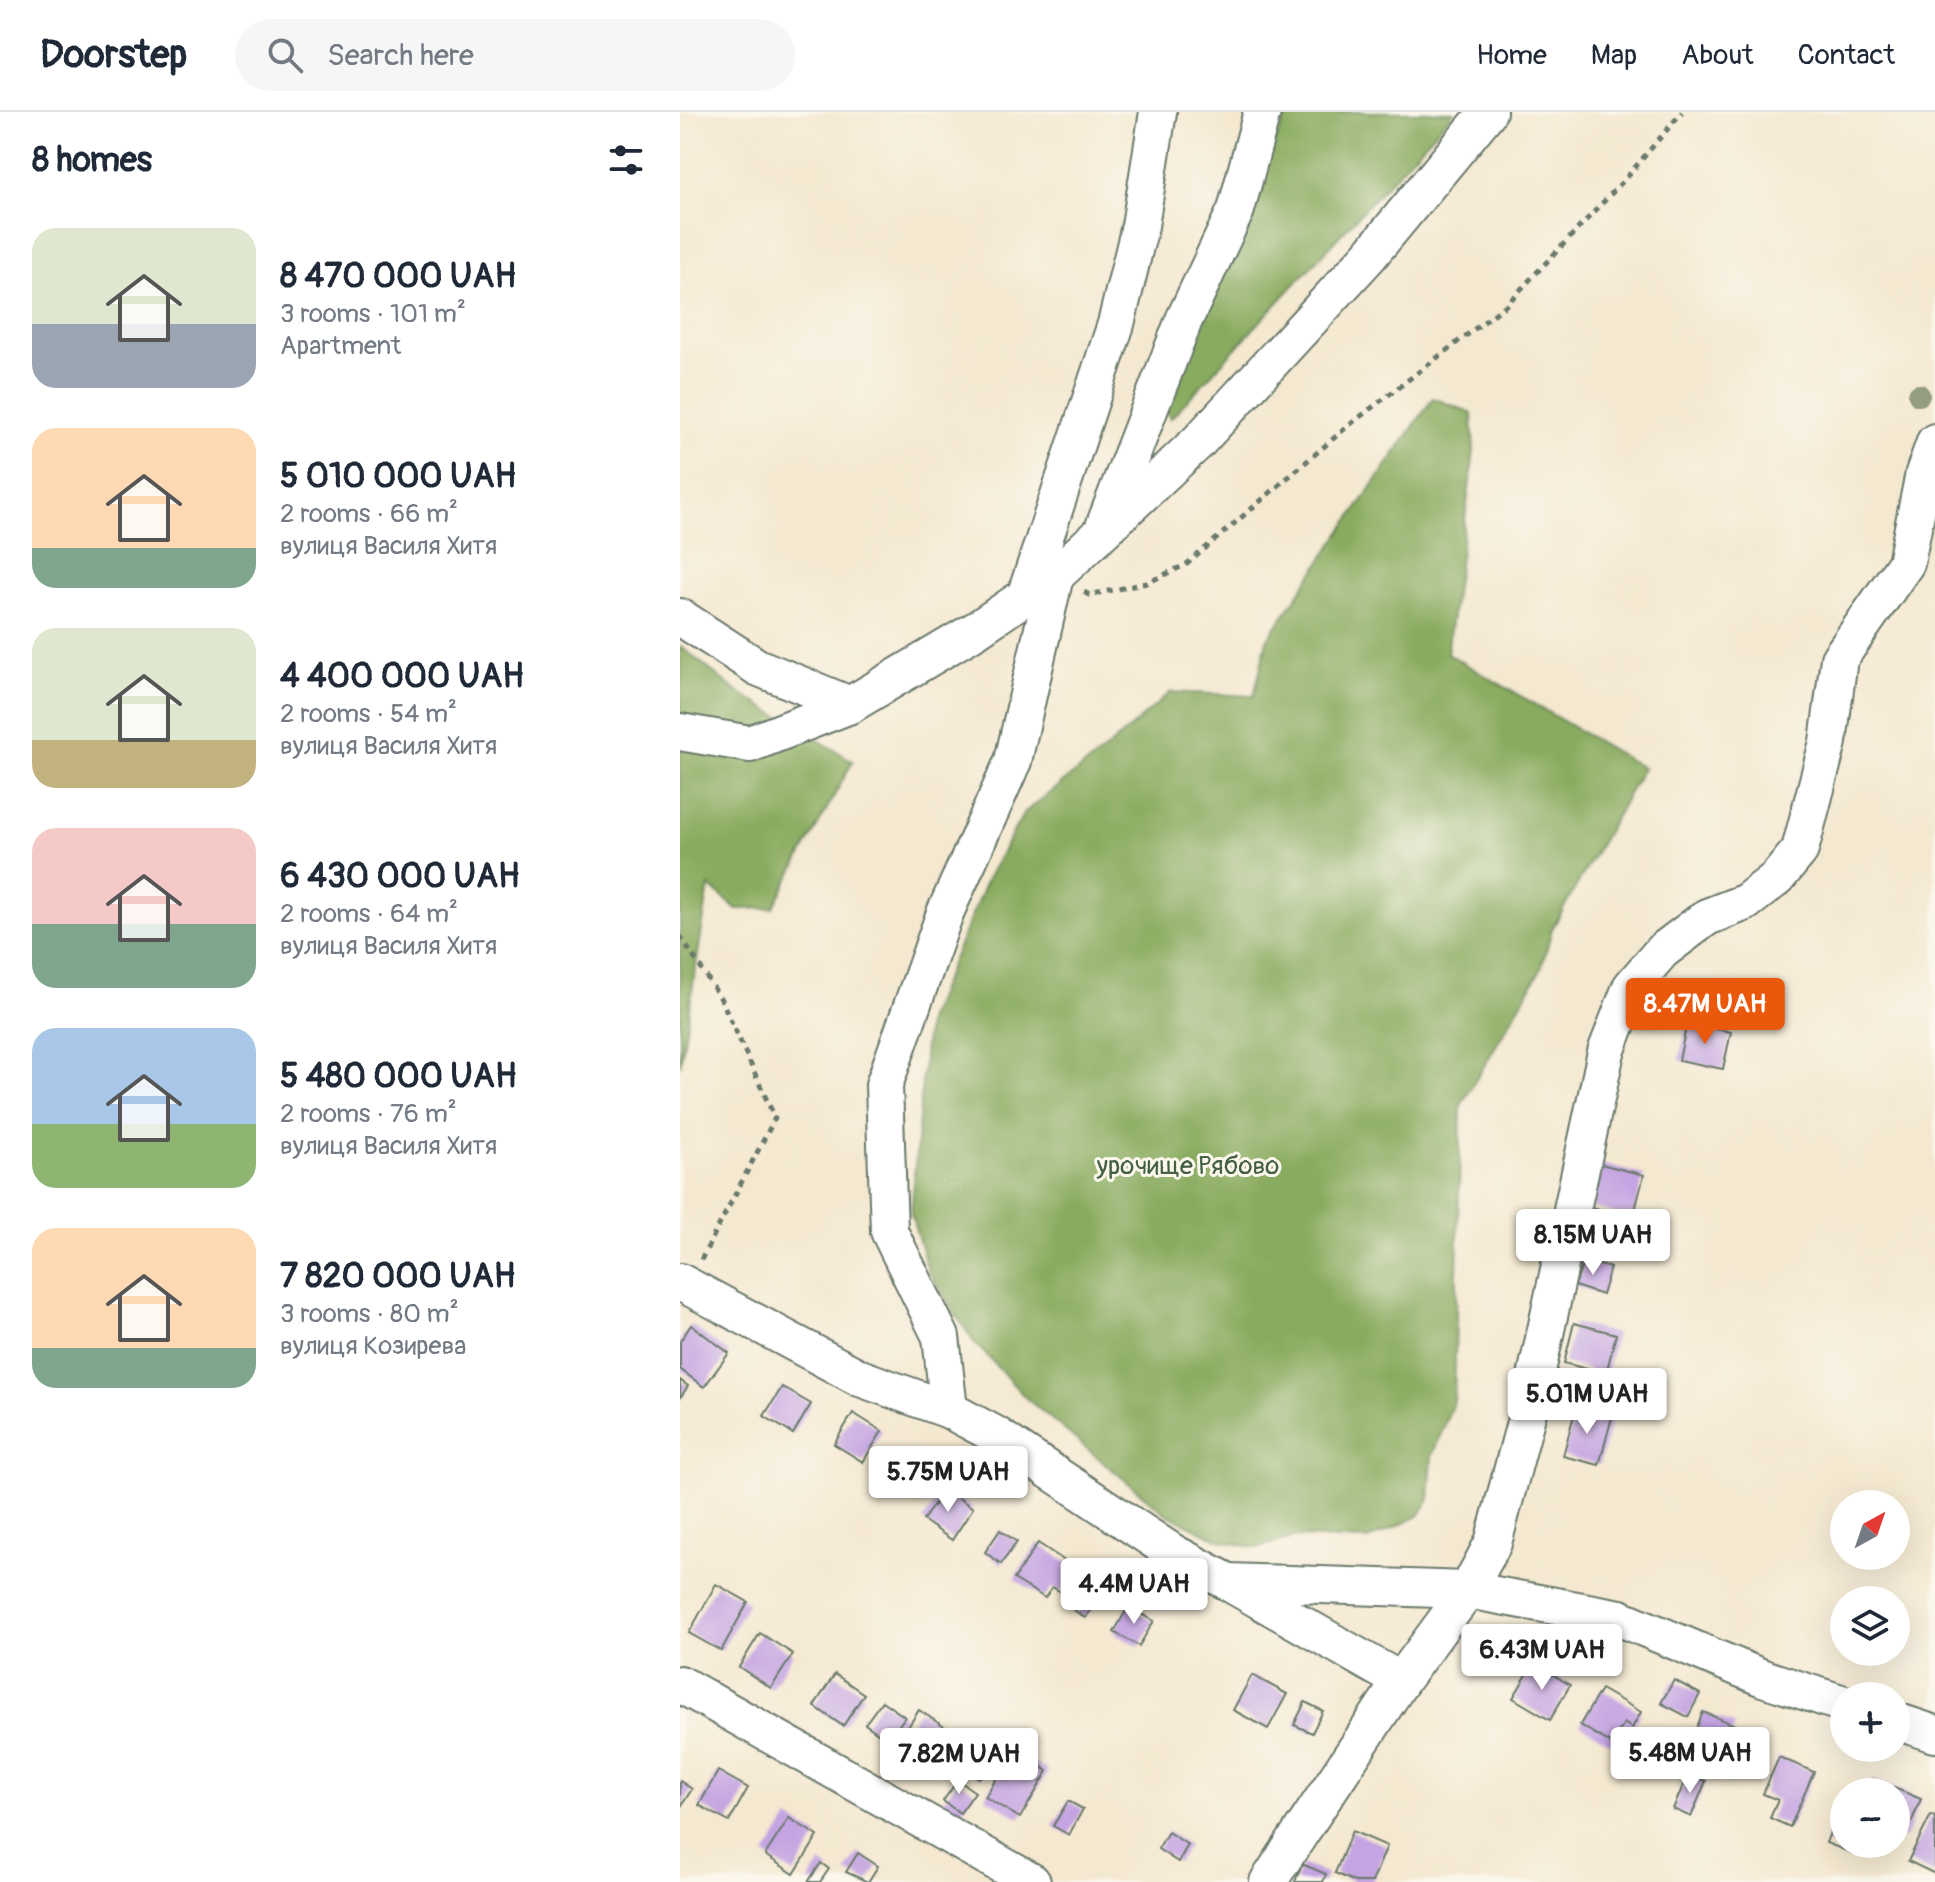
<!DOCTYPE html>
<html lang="en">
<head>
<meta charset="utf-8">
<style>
  :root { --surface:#fff; --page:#f6f6f7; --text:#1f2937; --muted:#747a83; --line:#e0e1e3; --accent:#ea580c }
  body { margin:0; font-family:Pangolin,sans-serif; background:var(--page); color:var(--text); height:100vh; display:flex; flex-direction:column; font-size:30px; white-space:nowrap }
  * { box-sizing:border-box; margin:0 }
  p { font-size:26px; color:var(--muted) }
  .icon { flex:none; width:44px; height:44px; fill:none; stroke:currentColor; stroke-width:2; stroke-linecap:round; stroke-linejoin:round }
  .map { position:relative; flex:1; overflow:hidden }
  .sheet { display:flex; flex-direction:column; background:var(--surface); width:680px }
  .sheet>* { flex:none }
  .needle { width:52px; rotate:40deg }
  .fabs { position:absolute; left:1150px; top:1378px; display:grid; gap:16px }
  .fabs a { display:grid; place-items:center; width:80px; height:80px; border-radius:50%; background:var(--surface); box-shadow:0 8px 32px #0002; font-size:40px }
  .price { position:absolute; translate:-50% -68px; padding:0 18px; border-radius:8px; background:#fff; color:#222; font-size:26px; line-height:52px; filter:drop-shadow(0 2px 4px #0008) }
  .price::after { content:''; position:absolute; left:50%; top:48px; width:24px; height:18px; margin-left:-12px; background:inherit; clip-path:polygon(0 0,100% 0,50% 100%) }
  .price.active { background:var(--accent); color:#fff }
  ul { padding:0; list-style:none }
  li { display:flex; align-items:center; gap:24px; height:200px; padding:0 32px }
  li span { display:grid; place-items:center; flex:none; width:224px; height:160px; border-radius:24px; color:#555 }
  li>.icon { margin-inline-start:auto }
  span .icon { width:96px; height:96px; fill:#fffc; stroke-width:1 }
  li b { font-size:34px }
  h2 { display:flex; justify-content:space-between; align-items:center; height:96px; padding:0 32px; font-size:34px }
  header { display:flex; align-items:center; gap:48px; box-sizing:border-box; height:112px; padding:0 40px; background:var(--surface); border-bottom:2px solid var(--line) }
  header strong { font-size:38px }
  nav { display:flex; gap:44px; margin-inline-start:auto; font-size:28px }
  .search { width:560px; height:72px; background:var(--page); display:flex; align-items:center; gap:20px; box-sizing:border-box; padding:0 28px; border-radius:44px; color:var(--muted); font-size:30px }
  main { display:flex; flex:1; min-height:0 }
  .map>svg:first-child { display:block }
</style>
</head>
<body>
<header>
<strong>Doorstep</strong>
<div class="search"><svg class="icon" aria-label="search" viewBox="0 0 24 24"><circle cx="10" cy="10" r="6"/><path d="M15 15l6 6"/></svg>Search here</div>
<nav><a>Home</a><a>Map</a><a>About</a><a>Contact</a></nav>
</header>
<main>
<section class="sheet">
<h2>8 homes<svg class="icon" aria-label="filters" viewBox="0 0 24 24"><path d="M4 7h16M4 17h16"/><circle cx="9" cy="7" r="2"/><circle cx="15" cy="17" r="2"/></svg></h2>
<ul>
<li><span style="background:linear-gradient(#dfe7d0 60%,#9aa5b1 0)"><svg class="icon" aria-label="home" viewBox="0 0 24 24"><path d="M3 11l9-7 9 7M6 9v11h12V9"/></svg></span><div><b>8 470 000 UAH</b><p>3 rooms · 101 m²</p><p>Apartment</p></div></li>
<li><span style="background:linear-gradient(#ffd9b3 75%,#7fa58c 0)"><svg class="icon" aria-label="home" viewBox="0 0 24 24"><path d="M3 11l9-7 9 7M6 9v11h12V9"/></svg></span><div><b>5 010 000 UAH</b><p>2 rooms · 66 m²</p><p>вулиця Василя Хитя</p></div></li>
<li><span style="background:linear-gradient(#dfe7d0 70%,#c2b280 0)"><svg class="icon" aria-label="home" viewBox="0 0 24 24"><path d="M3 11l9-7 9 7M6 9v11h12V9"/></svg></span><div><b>4 400 000 UAH</b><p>2 rooms · 54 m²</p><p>вулиця Василя Хитя</p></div></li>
<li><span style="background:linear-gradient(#f6c9c9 60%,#7fa58c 0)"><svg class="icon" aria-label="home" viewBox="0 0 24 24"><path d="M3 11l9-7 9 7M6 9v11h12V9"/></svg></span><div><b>6 430 000 UAH</b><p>2 rooms · 64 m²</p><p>вулиця Василя Хитя</p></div></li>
<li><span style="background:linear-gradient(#a9c7e8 60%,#8fb573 0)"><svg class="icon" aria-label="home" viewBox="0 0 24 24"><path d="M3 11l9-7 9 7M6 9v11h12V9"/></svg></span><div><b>5 480 000 UAH</b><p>2 rooms · 76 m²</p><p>вулиця Василя Хитя</p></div></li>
<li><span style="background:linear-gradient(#ffd9b3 75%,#7fa58c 0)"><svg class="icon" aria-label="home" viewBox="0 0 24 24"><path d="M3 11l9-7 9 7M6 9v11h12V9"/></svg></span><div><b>7 820 000 UAH</b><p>3 rooms · 80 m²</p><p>вулиця Козирева</p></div></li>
</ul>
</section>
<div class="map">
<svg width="1255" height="1770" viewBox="0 0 1255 1770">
  <rect width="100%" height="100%" fill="#fbf7ec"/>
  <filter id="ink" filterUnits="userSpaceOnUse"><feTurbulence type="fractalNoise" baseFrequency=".0125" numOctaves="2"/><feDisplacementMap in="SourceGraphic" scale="16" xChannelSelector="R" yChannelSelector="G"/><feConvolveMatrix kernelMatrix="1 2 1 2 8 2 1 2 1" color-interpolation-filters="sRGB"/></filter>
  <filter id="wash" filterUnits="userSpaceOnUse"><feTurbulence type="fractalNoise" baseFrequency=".006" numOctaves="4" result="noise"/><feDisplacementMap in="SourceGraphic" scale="32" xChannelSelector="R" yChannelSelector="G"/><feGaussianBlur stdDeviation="1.8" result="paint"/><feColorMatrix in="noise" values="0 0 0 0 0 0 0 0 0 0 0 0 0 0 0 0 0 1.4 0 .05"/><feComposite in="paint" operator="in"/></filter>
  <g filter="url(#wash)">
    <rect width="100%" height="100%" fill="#f4e8d0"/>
    <g fill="#89ab5f" stroke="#54744a" stroke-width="2">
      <path d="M608 0H774L490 307 480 282Z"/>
      <path d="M753 286 792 301 794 340 767 541 963 656 872 817 861 857 781 993 774 1289 752 1344 749 1388 739 1404 688 1428 615 1425 577 1436 539 1428 486 1402 346 1286 293 1229 248 1159 231 1102 247 909 307 767 344 701 426 637 491 580 574 584 587 528Z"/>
      <path d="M0 534 55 578 173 649 93 796 57 797 29 774 0 954Z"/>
    </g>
    <g id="blocks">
      <g fill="#c4a4e2">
        <path d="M1007 911 1051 920 1043 957 999 948Z"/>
        <path d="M921 1052 964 1063 953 1106 911 1095Z"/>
        <path d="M904 1148 930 1156 922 1183 895 1174Z"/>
        <path d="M894 1211 936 1222 926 1262 884 1251Z"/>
        <path d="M11 1213 49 1241 24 1275 0 1257V1229Z"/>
        <path d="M0 1268 8 1274 0 1286Z"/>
        <path d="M102 1275 131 1292 113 1322 84 1304Z"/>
        <path d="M896 1295 932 1305 919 1353 883 1344Z"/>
        <path d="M173 1301 202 1319 183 1350 154 1332Z"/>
        <path d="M265 1377 293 1396 272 1428 243 1408Z"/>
        <path d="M320 1418 337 1430 321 1452 305 1440Z"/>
        <path d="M358 1431 388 1451 386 1455 394 1460 381 1480 372 1475 365 1486 334 1467Z"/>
        <path d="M36 1472 68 1490 41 1539 9 1521Z"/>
        <path d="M407 1473 421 1483 405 1506 391 1496Z"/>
        <path d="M448 1495 474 1509 459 1534 434 1520Z"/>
        <path d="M80 1521 113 1542 91 1576 59 1555Z"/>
        <path d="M854 1551 890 1573 870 1608 833 1586Z"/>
        <path d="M155 1562 184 1582 163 1614 134 1594Z"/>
        <path d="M572 1563 607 1582 588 1617 553 1598Z"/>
        <path d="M994 1568 1020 1582 1008 1605 981 1591Z"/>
        <path d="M921 1577 961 1600 952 1616 944 1611 932 1632 900 1613Z"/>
        <path d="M202 1589 225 1605 208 1628 185 1612Z"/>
        <path d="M625 1590 643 1599 632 1621 614 1613Z"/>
        <path d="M239 1598 275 1622 252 1657 216 1634Z"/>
        <path d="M1023 1600 1055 1613 1050 1626 1076 1636 1065 1665 1006 1643Z"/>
        <path d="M305 1622 320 1632 299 1666 284 1657Z"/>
        <path d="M334 1638 368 1659 340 1706 305 1685Z"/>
        <path d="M1099 1645 1134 1660 1110 1715 1090 1706 1098 1688 1083 1682Z"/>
        <path d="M38 1659 68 1676 49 1710 19 1693Z"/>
        <path d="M1008 1662 1026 1669 1011 1705 993 1697Z"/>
        <path d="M1192 1667 1241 1687 1225 1726 1216 1723V1680H1187Z"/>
        <path d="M278 1668 295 1680 280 1701 263 1689Z"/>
        <path d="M0 1669 12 1677 0 1696Z"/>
        <path d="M388 1689 403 1697 389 1723 373 1714Z"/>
        <path d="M1251 1703 1255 1705V1762L1228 1749Z"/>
        <path d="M109 1706 138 1724 114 1762 85 1743Z"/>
        <path d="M1154 1710 1164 1714V1732H1181L1177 1743 1146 1731Z"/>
        <path d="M672 1719 707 1734 692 1770H675L655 1761Z"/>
        <path d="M488 1720 508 1733 498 1750 478 1737Z"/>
        <path d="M178 1741 198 1754 188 1770 166 1760Z"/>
        <path d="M141 1751 149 1757 140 1770H128Z"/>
        <path d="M622 1752 646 1762 643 1770H615Z"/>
      </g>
    </g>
  </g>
  <g filter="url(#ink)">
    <use href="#blocks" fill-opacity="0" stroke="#6a796b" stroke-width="2"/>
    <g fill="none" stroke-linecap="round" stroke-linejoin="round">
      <g stroke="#6a796b" stroke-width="40">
        <g id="minor">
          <path d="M425 412 504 208 556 98 582 0"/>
          <path d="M345 485 436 212 460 114 478 0"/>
          <path d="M0 505 77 555 170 593"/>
          <path d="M0 620 70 632 170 593 296 518 375 464 518 330 689 144 808 0"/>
          <path d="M0 1170 180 1266 269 1298 316 1323 492 1440 548 1470 788 1478 940 1506 1083 1566 1164 1592"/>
          <path d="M269 1298 261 1225 209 1119 204 973 265 801 333 649 375 464"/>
          <path d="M553 1473 721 1569"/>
          <path d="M0 1572 352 1770"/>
          <path d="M1216 1609 1255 1622"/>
          <path d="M588 1770 721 1569 788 1478 813 1431 850 1292 926 940 951 875 982 839 1027 805 1066 790 1097 766 1120 738 1148 630 1159 547 1226 451 1244 361 1255 330"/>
        </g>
      </g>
      <g stroke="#6a796b" stroke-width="5" stroke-dasharray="6 6" stroke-linecap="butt">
        <path d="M404 480 409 483 467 471 507 452 668 314 826 193 946 66 1002 0"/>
        <path d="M0 824 41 887 95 1006 21 1148"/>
      </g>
      <use href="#minor" stroke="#fff" stroke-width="36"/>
    </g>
    <circle fill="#929d82" cx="1239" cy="283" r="11"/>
  </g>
  <g text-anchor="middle" stroke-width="6" stroke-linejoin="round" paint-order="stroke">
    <g font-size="26" fill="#425f42" stroke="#fbf7ec">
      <text x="508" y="1062">урочище Рябово</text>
    </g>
  </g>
</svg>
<div class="fabs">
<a><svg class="needle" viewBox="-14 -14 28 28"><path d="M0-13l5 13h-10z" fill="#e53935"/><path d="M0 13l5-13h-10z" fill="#747a83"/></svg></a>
<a><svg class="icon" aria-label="layers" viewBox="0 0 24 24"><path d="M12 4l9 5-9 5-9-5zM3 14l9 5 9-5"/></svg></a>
<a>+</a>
<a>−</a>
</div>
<b class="price active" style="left:1025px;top:934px">8.47M UAH</b>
<b class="price" style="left:913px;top:1165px">8.15M UAH</b>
<b class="price" style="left:907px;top:1324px">5.01M UAH</b>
<b class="price" style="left:268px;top:1402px">5.75M UAH</b>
<b class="price" style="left:454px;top:1514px">4.4M UAH</b>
<b class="price" style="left:862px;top:1580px">6.43M UAH</b>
<b class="price" style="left:1010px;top:1683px">5.48M UAH</b>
<b class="price" style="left:279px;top:1684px">7.82M UAH</b>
</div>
</main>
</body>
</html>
